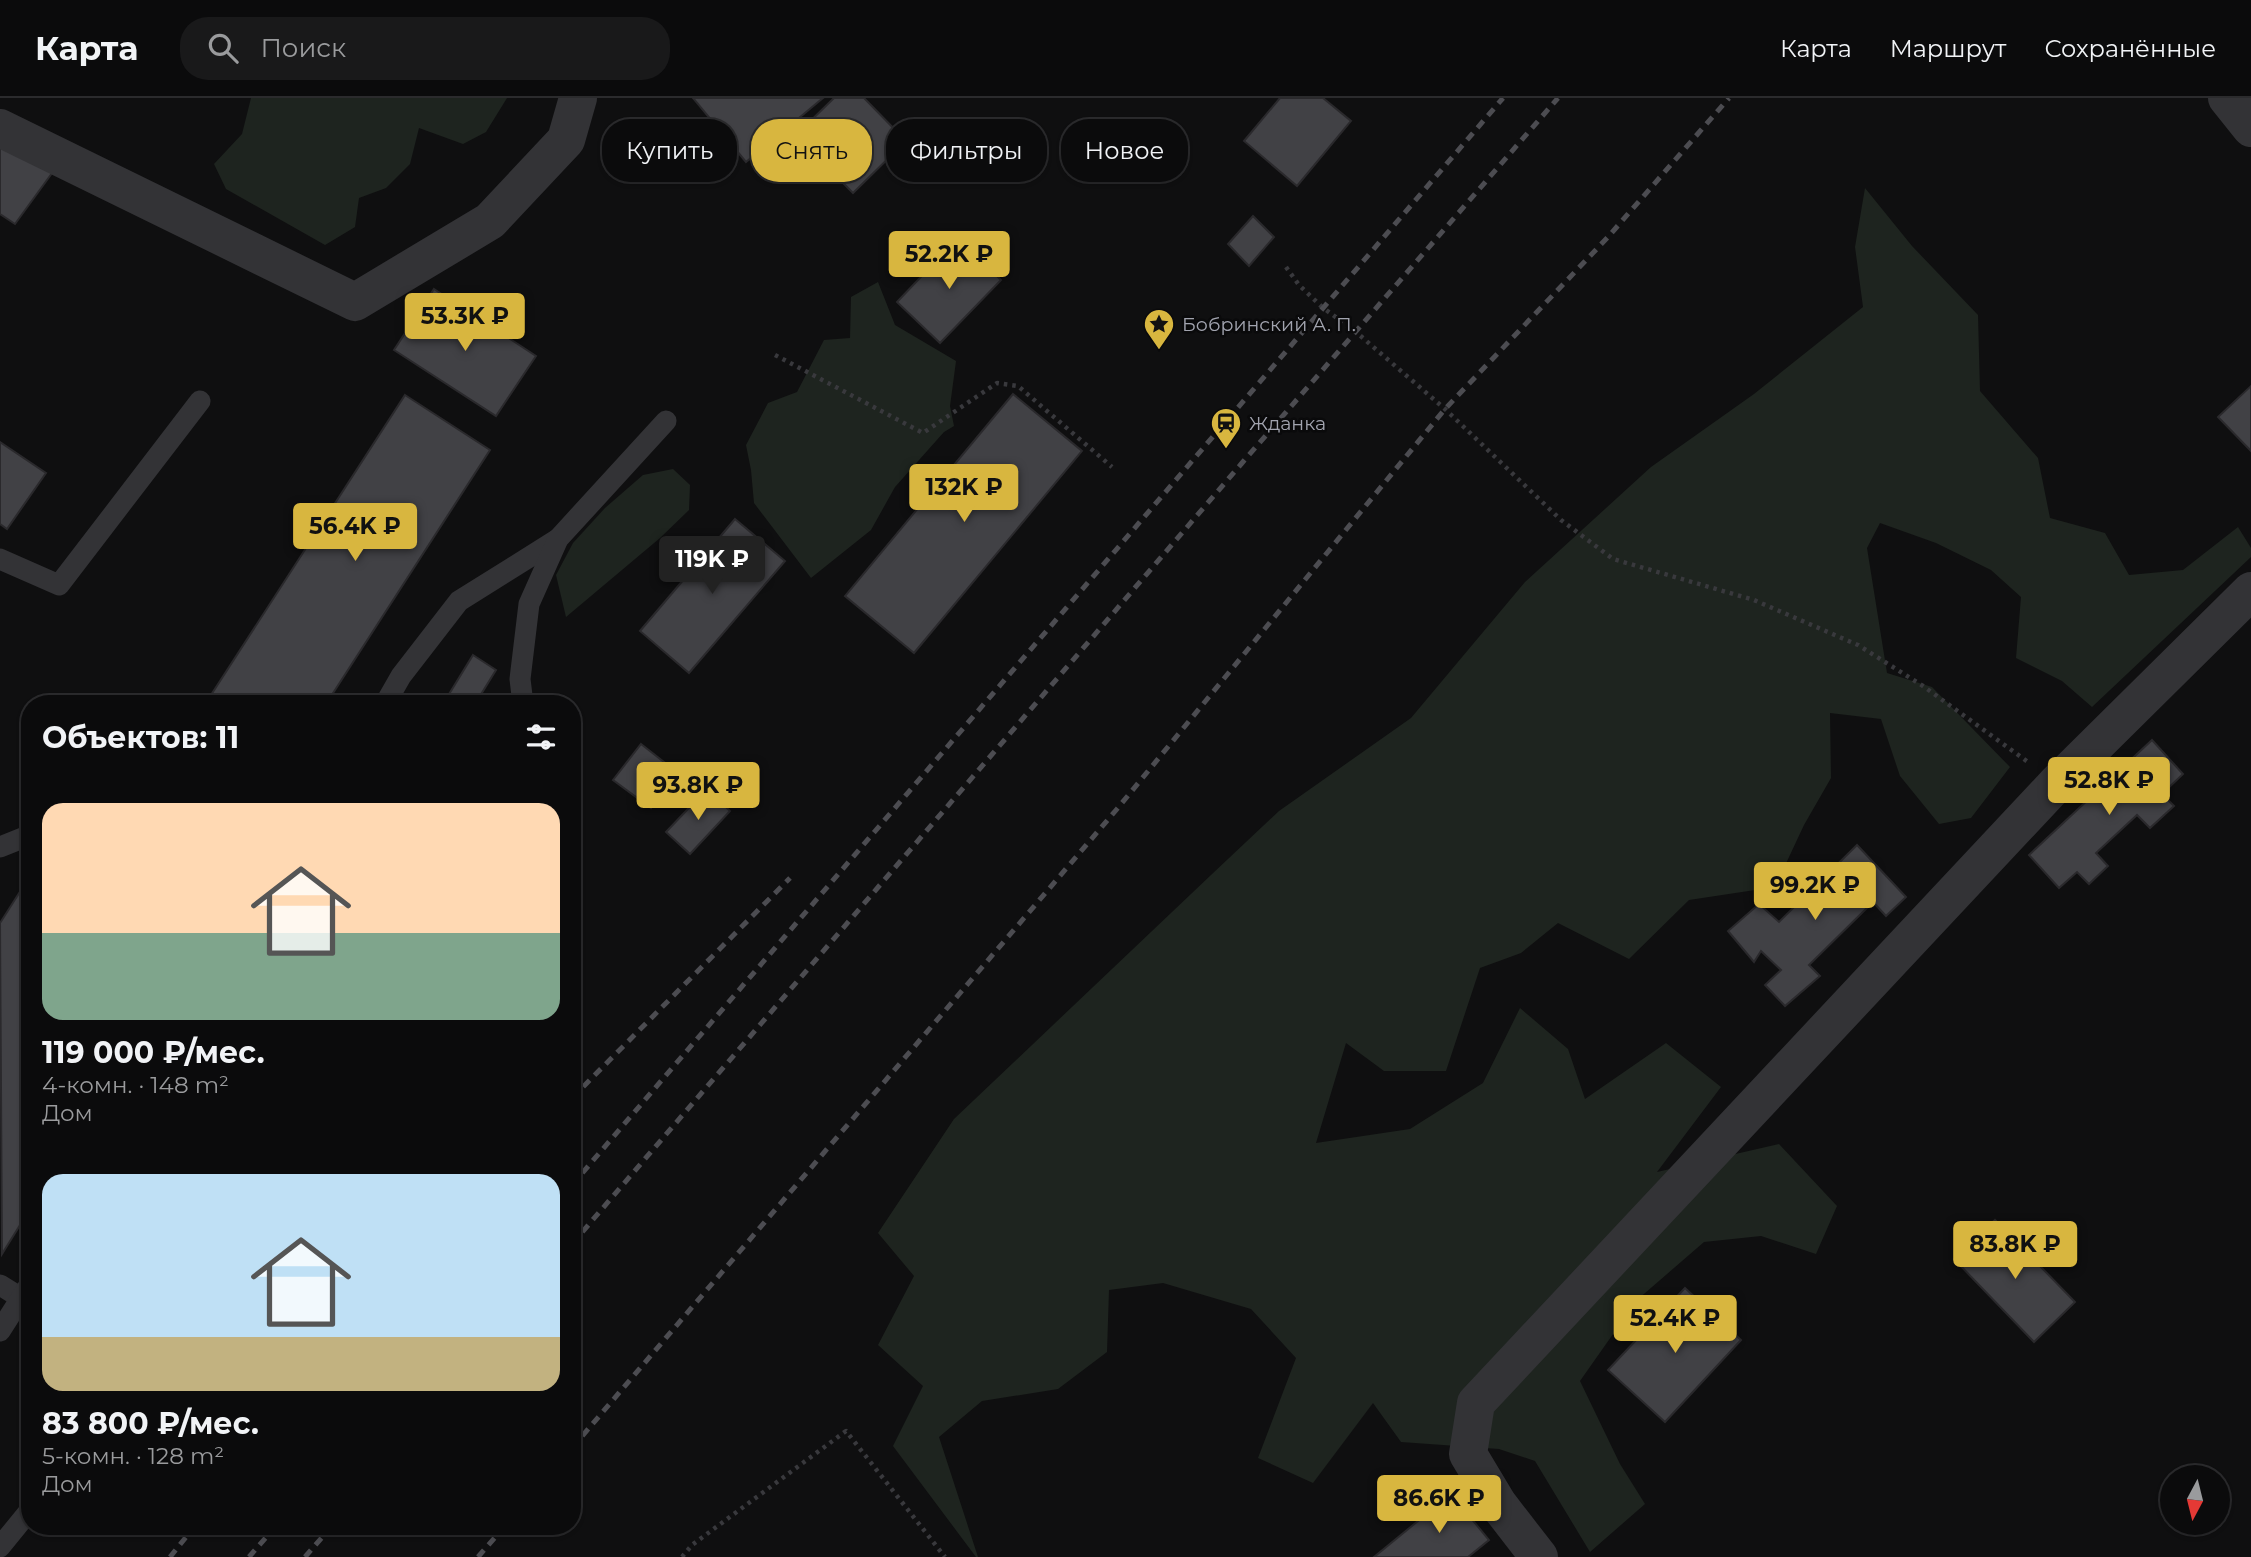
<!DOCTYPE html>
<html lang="ru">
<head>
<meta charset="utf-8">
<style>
  :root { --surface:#0b0b0c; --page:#19191a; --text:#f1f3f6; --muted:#9a9b9d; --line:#2b2b2d; --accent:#d8b63f }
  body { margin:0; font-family:Montserrat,sans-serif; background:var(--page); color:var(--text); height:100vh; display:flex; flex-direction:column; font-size:26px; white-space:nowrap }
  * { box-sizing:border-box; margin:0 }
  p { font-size:23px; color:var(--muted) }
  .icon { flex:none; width:38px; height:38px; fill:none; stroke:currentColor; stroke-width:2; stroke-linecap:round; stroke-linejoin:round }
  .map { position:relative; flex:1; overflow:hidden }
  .details { position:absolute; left:21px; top:597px; width:560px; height:840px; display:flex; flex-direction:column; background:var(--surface); border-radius:28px; box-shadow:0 2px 5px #0004,0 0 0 2px var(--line) }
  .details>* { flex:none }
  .guide { position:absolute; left:602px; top:21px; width:665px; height:63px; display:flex; gap:14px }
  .needle { width:46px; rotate:187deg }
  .buttons { position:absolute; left:2160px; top:1367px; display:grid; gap:14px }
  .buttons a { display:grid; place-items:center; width:70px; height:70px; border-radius:50%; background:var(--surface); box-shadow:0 2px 5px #0004,0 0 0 2px var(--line); font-size:35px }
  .price { position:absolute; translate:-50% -60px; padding:0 16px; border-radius:7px; background:var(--accent); color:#111; font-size:23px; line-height:46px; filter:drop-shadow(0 2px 4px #0008) }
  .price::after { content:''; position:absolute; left:50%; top:42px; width:21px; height:16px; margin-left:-10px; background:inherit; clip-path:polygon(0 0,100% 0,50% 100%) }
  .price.active { background:#222; color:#fff }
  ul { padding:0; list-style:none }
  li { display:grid; align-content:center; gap:14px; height:371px; padding:0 21px }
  li span { display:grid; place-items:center; height:217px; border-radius:21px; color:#555 }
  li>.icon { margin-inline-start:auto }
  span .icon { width:126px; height:126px; fill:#fffc; stroke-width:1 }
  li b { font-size:30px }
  h2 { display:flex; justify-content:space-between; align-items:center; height:84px; padding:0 21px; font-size:30px }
  .pill { padding:0 24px; border-radius:28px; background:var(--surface); box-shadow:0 2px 5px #0004,0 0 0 2px var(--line); font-size:24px; line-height:63px }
  .pill.active { background:var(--accent); color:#111 }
  header { display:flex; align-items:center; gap:42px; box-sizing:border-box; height:98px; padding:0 35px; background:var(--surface); border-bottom:2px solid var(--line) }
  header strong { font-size:33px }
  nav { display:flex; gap:38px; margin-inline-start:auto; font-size:24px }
  .search { width:490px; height:63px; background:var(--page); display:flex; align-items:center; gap:18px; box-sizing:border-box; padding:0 24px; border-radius:28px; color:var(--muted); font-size:26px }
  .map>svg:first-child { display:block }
</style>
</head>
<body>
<header>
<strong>Карта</strong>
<div class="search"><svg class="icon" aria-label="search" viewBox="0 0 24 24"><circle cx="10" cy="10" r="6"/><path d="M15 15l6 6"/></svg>Поиск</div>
<nav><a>Карта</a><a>Маршрут</a><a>Сохранённые</a></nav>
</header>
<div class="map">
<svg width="2251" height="1459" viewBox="0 0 2251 1459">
  <rect width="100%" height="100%" fill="#0f0f10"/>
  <g fill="#1e241f">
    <path d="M251 0H507L486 34 463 46 419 30 410 66 386 90 359 100 355 129 325 147 226 91 214 66 242 36Z"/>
    <path d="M1865 90 1912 148 1978 217 1980 293 2038 360 2050 420 2105 435 2129 477 2183 472 2238 429 2251 450V459L2092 609 2062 583 2016 560 2021 499 1991 472 1936 445 1880 425 1867 450 1887 575 1932 589 2010 669 1971 720 1939 726 1900 678 1881 621 1830 615 1831 680 1804 727 1775 789 1689 802 1629 861 1558 825 1521 855 1480 870 1446 973H1384L1346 945 1316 1045 1410 1031 1483 985 1520 910 1568 951 1585 1001 1666 945 1721 989 1657 1074 1779 1046 1837 1108 1816 1156 1761 1138 1704 1144 1637 1202 1580 1283 1620 1366 1645 1406 1590 1454 1535 1363 1499 1351 1401 1344 1373 1305 1313 1385 1258 1360 1296 1260 1251 1211 1163 1185 1109 1192 1107 1254 1058 1291 982 1303 939 1339 978 1459H976L893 1348 923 1288 878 1247 914 1178 878 1135 954 1021 1211 777 1279 713 1411 620 1525 484 1651 369 1754 296 1863 209 1855 149Z"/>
    <path d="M878 184 895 227 956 263 950 308 954 328 944 334 895 389 871 432 811 480 754 405 751 372 746 347 768 305 797 294 824 242 850 240 851 199Z"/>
    <path d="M673 371 690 387 689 412 660 440 566 519 556 477 573 445 605 410 643 377Z"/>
  </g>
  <g fill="#414145" stroke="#2a292c" stroke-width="2">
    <path d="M693 0H823L746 64Z"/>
    <path d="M834 0H864L906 43 853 95 796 37Z"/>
    <path d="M1280 0H1323L1351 23 1297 88 1244 43Z"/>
    <path d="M0 32 55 71 15 126 0 116Z"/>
    <path d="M1253 118 1274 139 1249 168 1228 146Z"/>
    <path d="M958 140 1001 182 940 245 897 204Z"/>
    <path d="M434 191 536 258 496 318 394 252Z"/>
    <path d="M2251 288V353L2218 319Z"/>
    <path d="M1013 296 1082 353 914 555 845 498Z"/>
    <path d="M405 297 490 352 326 606H224L211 597Z"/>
    <path d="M0 344 46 375 7 431 0 426Z"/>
    <path d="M735 421 785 463 689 575 640 533Z"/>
    <path d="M473 557 496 572 475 606H443Z"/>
    <path d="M2152 642 2183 676 2162 696 2174 708 2150 730 2137 717 2096 755 2108 768 2089 786 2077 774 2059 790 2029 757Z"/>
    <path d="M641 646 678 675 651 710 613 682Z"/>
    <path d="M707 691 730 713 690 756 666 734Z"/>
    <path d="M1857 747 1906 799 1886 818 1873 804 1809 867 1820 878 1785 908 1765 887 1781 872 1761 853 1754 864 1728 833 1759 806 1779 824Z"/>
    <path d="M30 778V1111L2 1156 0 825Z"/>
    <path d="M1995 1122 2075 1204 2034 1244 1954 1161Z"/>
    <path d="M1685 1190 1741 1242 1665 1324 1608 1272Z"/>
    <path d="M1451 1396 1489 1442 1468 1459H1374Z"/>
  </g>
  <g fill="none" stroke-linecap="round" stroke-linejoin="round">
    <g stroke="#39393d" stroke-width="4.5" stroke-dasharray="3.5 5" stroke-linecap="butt">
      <path d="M1286 169 1299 187 1322 209 1356 234 1445 311 1561 422 1613 461 1754 502 1858 547 1923 588 2028 664"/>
      <path d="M775 257 923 335 997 285 1018 288 1112 369"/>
      <path d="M682 1459 692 1447 846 1333 945 1459"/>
    </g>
    <g stroke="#333336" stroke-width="21">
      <path d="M0 461 59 487 200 303"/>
      <path d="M385 606 401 578 459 503 558 441"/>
      <path d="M523 606 520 581 529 506 558 441 666 323"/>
      <path d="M0 749 30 737"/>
      <path d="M0 1187 21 1200"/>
      <path d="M0 1233 30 1186"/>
      <path d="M0 1449 30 1412"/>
    </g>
    <g stroke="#333336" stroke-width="38">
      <path d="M2227 0 2251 30"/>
      <path d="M0 30 355 204 490 123 566 42 578 0"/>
      <path d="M1539 1459 1498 1406 1468 1356 1476 1305 2057 685 2251 493"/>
    </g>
    <g stroke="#4c4c51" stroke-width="5" stroke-dasharray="9 7" stroke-linecap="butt">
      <path d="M572 1000 790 780"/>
      <path d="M572 1087 1503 0"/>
      <path d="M572 1146 1242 365 1558 0"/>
      <path d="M572 1350 1117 711 1445 311 1608 139 1729 0"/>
      <path d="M170 1459 195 1428"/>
      <path d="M249 1459 276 1428"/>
      <path d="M305 1459 332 1428"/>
      <path d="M478 1459 505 1428"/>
    </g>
  </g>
  <defs>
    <g id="sight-pin" transform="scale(1.575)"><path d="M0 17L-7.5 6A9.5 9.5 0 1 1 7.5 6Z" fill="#d8b63f" stroke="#0a0a0b"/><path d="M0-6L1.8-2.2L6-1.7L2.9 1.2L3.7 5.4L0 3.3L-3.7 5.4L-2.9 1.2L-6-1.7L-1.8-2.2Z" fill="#111"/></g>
    <g id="station-pin" transform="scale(1.575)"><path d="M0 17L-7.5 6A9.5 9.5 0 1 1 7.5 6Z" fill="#d8b63f" stroke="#0a0a0b"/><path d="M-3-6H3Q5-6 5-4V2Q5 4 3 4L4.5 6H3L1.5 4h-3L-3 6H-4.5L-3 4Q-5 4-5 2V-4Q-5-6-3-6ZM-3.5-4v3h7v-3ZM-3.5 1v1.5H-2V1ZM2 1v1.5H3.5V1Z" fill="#111"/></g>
  </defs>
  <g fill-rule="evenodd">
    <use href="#sight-pin" x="1159" y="226"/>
    <use href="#station-pin" x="1226" y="325"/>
  </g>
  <g text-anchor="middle" stroke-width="5" stroke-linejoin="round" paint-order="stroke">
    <g font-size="19" fill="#a2a4af" stroke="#0a0a0b" text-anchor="start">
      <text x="1182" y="233">Бобринский А. П.</text>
      <text x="1249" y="332">Жданка</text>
    </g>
  </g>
</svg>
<div class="buttons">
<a><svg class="needle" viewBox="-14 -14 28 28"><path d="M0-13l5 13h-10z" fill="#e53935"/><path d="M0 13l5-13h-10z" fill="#9a9b9d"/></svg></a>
</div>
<b class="price" style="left:949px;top:193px">52.2K ₽</b>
<b class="price" style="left:465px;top:255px">53.3K ₽</b>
<b class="price" style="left:964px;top:426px">132K ₽</b>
<b class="price" style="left:355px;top:465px">56.4K ₽</b>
<b class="price active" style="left:712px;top:498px">119K ₽</b>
<b class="price" style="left:2109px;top:719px">52.8K ₽</b>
<b class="price" style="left:698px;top:724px">93.8K ₽</b>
<b class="price" style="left:1815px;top:824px">99.2K ₽</b>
<b class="price" style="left:2015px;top:1183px">83.8K ₽</b>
<b class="price" style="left:1675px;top:1257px">52.4K ₽</b>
<b class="price" style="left:1439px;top:1437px">86.6K ₽</b>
<div class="guide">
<a class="pill">Купить</a>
<a class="pill active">Снять</a>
<a class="pill">Фильтры</a>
<a class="pill">Новое</a>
</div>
<section class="details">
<h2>Объектов: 11<svg class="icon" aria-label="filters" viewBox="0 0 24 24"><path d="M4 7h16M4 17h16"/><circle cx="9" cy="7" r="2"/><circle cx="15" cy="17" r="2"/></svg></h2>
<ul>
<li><span style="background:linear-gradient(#ffd9b3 60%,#7fa58c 0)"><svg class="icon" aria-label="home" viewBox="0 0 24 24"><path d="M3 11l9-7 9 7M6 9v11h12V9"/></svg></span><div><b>119 000 ₽/мес.</b><p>4-комн. · 148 m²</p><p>Дом</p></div></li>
<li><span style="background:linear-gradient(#bfe0f5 75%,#c2b280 0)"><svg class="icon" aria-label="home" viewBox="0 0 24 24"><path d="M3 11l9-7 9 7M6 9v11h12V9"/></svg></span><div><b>83 800 ₽/мес.</b><p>5-комн. · 128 m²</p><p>Дом</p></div></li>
</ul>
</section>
</div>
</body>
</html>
